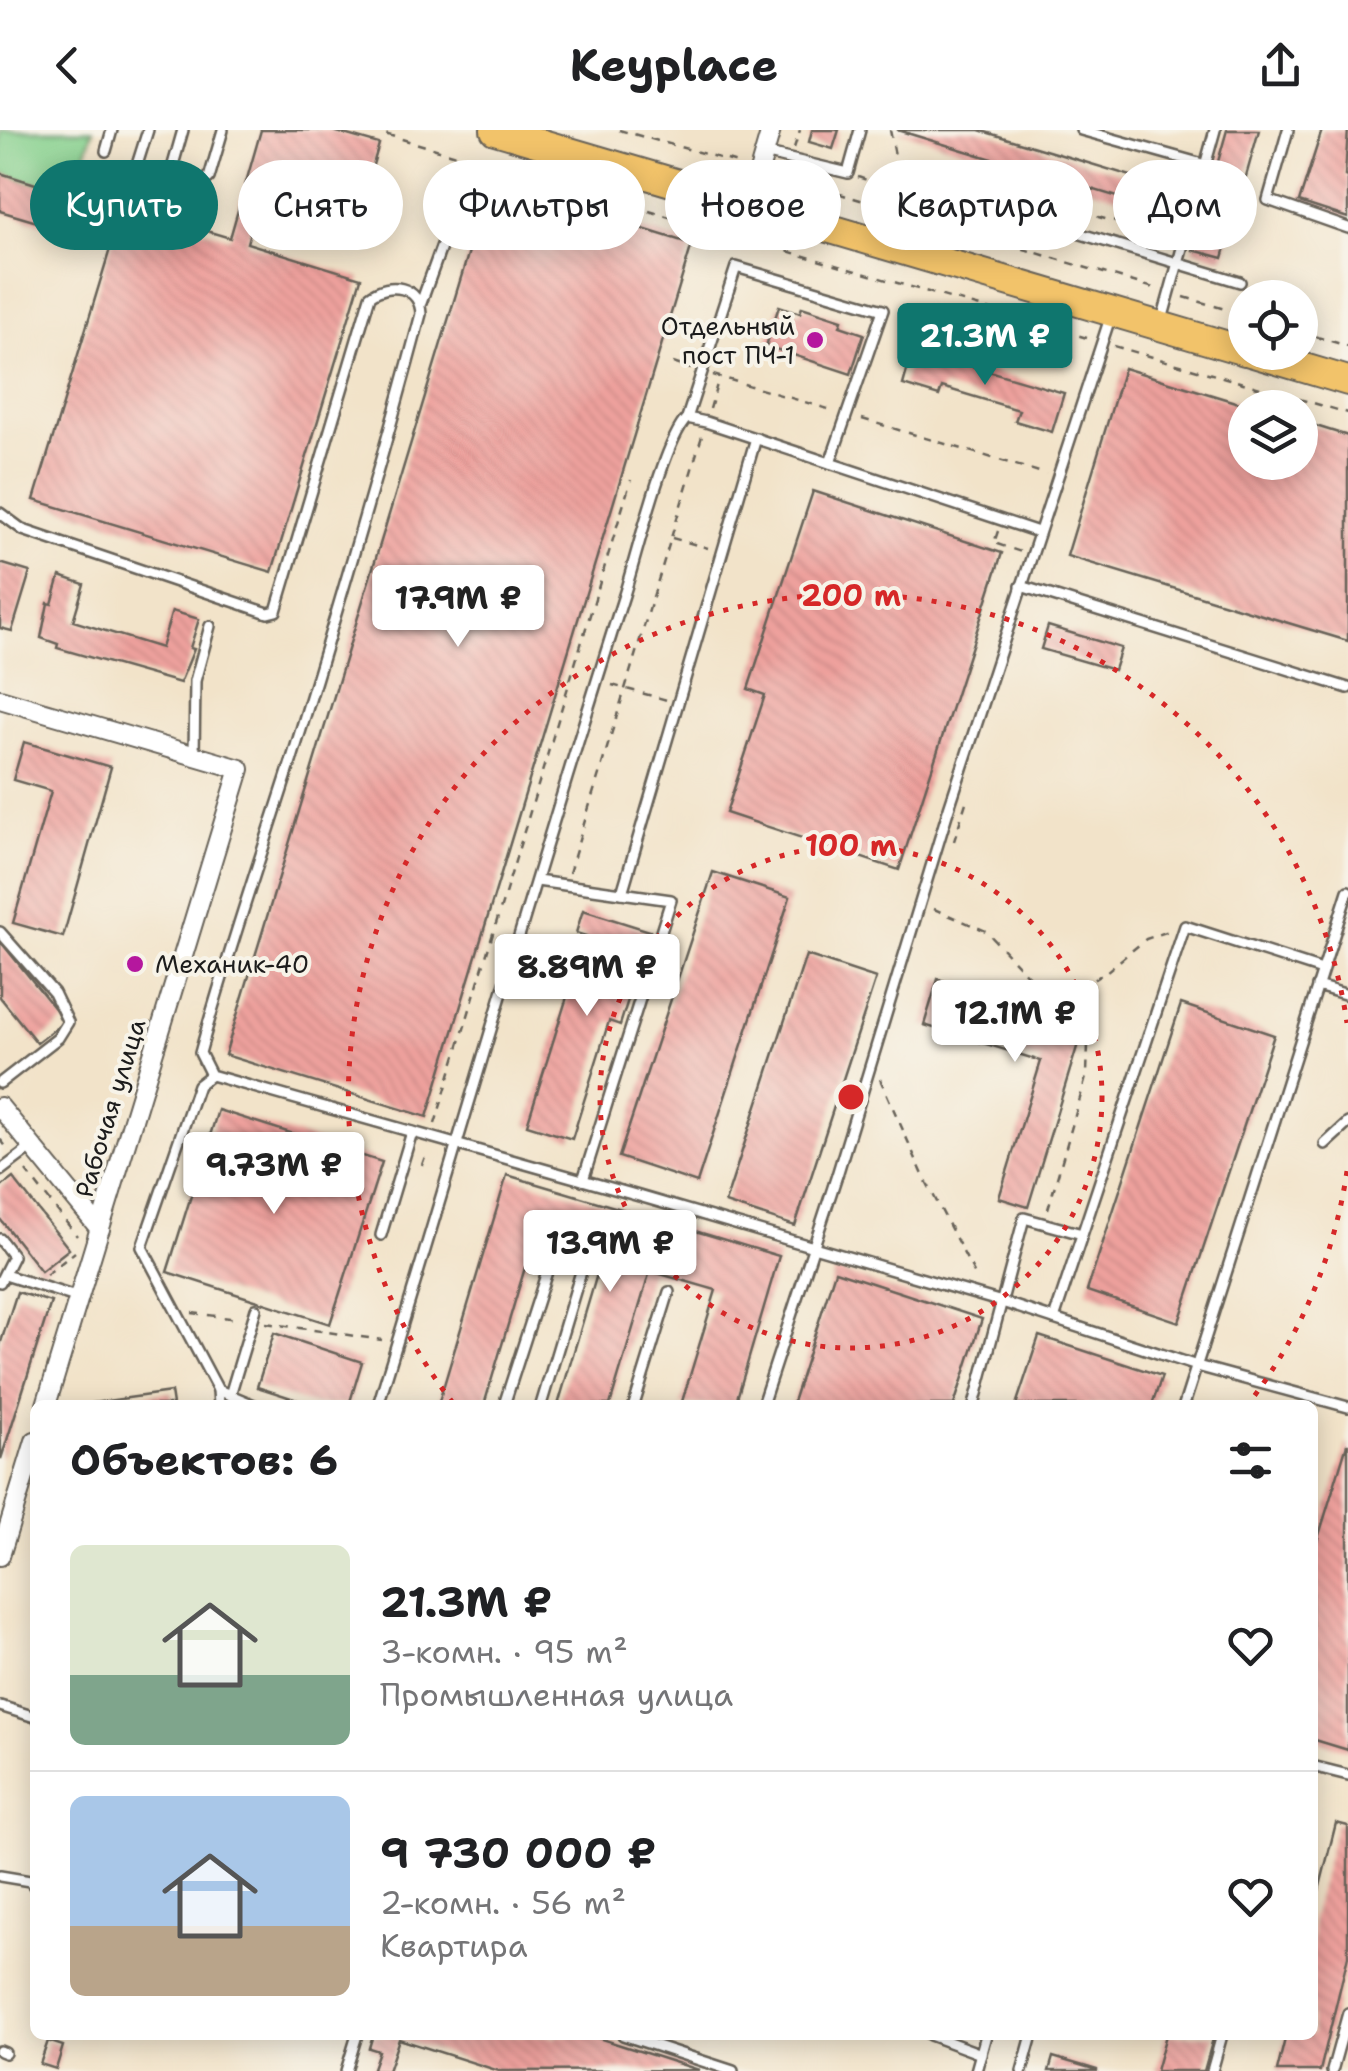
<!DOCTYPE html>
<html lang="ru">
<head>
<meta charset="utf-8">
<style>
  :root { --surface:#fff; --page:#f2f2f2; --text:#202124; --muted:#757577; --line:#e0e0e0; --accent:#0f766e }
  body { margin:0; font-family:"Shantell Sans",sans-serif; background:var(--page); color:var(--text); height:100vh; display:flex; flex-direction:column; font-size:38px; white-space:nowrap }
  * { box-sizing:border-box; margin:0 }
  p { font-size:32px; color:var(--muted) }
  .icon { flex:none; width:55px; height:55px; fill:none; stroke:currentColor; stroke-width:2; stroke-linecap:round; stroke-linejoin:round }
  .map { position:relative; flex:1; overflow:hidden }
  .drawer { position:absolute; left:30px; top:1270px; width:1288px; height:640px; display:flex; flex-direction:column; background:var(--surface); border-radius:15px; box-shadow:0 5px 25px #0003 }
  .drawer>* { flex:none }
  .guide { position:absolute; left:30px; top:30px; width:1290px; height:90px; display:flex; gap:20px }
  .fabs { position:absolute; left:1228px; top:150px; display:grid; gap:20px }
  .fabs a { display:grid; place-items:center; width:90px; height:90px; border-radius:50%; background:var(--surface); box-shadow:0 5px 25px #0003; font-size:50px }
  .price { position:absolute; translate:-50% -85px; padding:0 22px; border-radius:10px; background:#fff; color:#222; font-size:32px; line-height:65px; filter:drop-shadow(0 2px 5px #0008) }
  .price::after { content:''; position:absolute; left:50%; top:60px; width:30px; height:22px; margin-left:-15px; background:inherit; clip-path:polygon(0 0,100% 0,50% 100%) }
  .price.selected { background:var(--accent); color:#fff }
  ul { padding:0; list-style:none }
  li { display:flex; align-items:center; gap:30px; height:250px; padding:0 40px }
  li+li { border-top:2px solid var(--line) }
  li span { display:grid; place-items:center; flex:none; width:280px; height:200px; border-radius:15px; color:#555 }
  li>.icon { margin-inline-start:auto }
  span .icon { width:120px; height:120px; fill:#fffc; stroke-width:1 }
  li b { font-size:42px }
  h2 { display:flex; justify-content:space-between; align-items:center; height:120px; padding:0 40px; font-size:42px }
  .pill { padding:0 35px; border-radius:45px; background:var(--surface); box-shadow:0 5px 25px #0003; font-size:35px; line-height:90px }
  .pill.selected { background:var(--accent); color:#fff }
  header { display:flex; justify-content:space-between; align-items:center; height:130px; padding:0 40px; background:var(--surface); font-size:45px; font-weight:700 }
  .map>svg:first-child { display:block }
</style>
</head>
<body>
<header><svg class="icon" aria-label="back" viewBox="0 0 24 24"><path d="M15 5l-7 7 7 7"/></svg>Keyplace<svg class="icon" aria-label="share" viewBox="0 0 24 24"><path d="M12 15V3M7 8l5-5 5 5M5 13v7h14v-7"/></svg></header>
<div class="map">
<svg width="1348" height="1941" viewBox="0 0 1348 1941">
  <defs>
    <pattern id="building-back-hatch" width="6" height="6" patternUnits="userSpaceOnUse" patternTransform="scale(2.5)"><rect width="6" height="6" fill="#eea19d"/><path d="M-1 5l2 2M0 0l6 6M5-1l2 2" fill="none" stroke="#cc8a87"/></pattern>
  </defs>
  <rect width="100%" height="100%" fill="#f7f3e8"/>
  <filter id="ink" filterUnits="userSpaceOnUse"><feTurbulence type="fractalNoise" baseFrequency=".01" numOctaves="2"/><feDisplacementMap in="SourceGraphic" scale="20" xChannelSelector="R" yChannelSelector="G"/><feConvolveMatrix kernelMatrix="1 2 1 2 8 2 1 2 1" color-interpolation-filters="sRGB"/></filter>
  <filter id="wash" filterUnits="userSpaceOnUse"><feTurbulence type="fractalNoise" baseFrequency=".0048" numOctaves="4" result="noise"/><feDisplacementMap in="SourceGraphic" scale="40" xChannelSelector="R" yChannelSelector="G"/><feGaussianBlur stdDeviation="2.25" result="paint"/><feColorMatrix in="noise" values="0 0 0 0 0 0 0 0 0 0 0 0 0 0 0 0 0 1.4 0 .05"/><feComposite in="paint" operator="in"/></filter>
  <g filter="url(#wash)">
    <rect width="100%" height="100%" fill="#f2e3c9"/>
    <path fill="#85d08d" stroke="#507654" stroke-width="2.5" d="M0 0H93L72 65 0 43Z"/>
    <g id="blocks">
      <g fill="url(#building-back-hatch)">
        <path d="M261 0H330L379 14 353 104 257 76 247 113 361 148 272 442 34 370 123 76 230 108Z"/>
        <path d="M812 0H839L833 19 809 12Z"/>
        <path d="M897 0H979L1151 52 1144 75Z"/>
        <path d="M1227 0H1259L1223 128 1193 120Z"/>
        <path d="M1322 0H1348L1345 46 1348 47V88L1299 72Z"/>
        <path d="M0 43 78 67 67 101 0 81Z"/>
        <path d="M490 52 692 114 427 987 225 925Z"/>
        <path d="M779 176 800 183 802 177 842 190 840 196 864 204 851 244 766 216Z"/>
        <path d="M913 219 1064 263 1052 302 1015 291 1019 280 942 257 939 266 903 255Z"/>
        <path d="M1124 238 1245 275V332H1300V291L1348 306V511L1067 426Z"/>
        <path d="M813 361 1002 423 899 740 726 683 765 565 748 559Z"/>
        <path d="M0 433 30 442 12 501 0 498Z"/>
        <path d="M60 446 84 454 73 491 161 518 172 481 199 489 190 518 194 519 180 553 57 518 58 514 41 508 48 473 52 474Z"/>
        <path d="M1048 496 1121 518 1114 540 1041 519Z"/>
        <path d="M24 612 111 637 63 807 13 793 51 661 13 650Z"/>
        <path d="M713 742 790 767 697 1053 619 1027Z"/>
        <path d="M583 780 650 801 620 895 609 891 572 1009 527 995 586 806 576 803Z"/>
        <path d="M0 811 65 891 37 913 0 867Z"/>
        <path d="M806 825 876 848 795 1096 725 1073Z"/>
        <path d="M938 849 1084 894 1028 1077 999 1068 1041 931 924 895Z"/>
        <path d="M1181 874 1274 905 1179 1192 1087 1161Z"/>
        <path d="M218 980 382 1032 330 1194 167 1142Z"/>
        <path d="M507 1045 779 1126 735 1275H681L716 1160 650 1141 610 1275H558L603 1124 535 1104 484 1275H438Z"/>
        <path d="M13 1048 69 1119 41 1141 0 1089V1058Z"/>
        <path d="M835 1141 982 1189 954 1275H792Z"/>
        <path d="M17 1162 51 1172 1 1329 0 1215Z"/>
        <path d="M274 1203 362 1232 349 1275H313L257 1257Z"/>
        <path d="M1039 1206 1162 1246 1152 1275H1016Z"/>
        <path d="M171 1262 173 1275H92V1273Z"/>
        <path d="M1347 1314H1348V1620L1312 1609V1428Z"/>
        <path d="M1336 1693 1348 1696V1826L1320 1941H1277L1286 1905H1312V1788Z"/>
        <path d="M373 1905H547L556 1908V1905H589L699 1940 499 1941 399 1909 388 1941H372L379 1921 369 1918Z"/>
        <path d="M1166 1905H1214L1204 1941H1156Z"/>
        <path d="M48 1911 63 1916 56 1939 40 1934Z"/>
        <path d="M1053 1927 1097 1940V1941H1049Z"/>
      </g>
    </g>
  </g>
  <g filter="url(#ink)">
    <use href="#blocks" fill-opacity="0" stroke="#676259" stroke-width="2.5"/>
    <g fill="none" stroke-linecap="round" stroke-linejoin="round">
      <g stroke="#676259" stroke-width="14">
        <g id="service">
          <path d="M1081 0 1206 35"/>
          <path d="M1288 0 1268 70 1348 98"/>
          <path d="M106 21 112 0"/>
          <path d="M764 23 848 43 860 0"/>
          <path d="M136 38 148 0"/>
          <path d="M209 48 223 0"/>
          <path d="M169 49 183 0"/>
          <path d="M962 68 1240 152"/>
          <path d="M421 173 469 40"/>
          <path d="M1162 190 1215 0"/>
          <path d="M687 288 736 137 883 180 830 333"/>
          <path d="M0 383 23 400 268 483 276 481 370 166C389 151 420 156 421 184 381 334 337 483 291 632 260 729 227 825 200 923L211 945 639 1066 1002 1172 1197 1236 1348 1277"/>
          <path d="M1021 456 1348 558"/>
          <path d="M194 626 195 551 210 496"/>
          <path d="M537 751 671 770 583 1050"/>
          <path d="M622 763 756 308"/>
          <path d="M0 802 54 863 68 892 58 908 0 953"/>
          <path d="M1317 856 1348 865"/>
          <path d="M211 945 198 955 142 1117 218 1260 254 1275"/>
          <path d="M1325 1014 1348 993"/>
          <path d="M0 1041 32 1017"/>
          <path d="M381 1105 412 1002"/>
          <path d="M0 1109 13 1126 0 1152"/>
          <path d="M5 1145 79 1168"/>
          <path d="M1054 1189 1185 796 1322 840"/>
          <path d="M218 1260 219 1275"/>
          <path d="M230 1265 256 1179"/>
          <path d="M378 1275C461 1005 538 734 624 465 636 428 664 310 687 288L706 292 1038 402"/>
          <path d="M504 1275 552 1126 583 1135 541 1275"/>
          <path d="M634 1275 669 1162"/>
          <path d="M762 1275 838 1042 948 681 1111 185"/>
          <path d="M974 1275 1024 1088 1082 1104"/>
          <path d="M1184 1275 1348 761"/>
          <path d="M0 1576 35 1587"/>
          <path d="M1312 1636 1348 1645"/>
          <path d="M0 1746 30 1751 35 1757"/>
          <path d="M623 1905 733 1941"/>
          <path d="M930 1905 981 1924"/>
          <path d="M0 1921 5 1923"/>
          <path d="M346 1941 357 1905"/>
          <path d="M976 1941 986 1905"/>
          <path d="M1022 1941 1032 1905"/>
          <path d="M1212 1941 1222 1905"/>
          <path d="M1332 1941 1348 1883"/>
        </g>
      </g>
      <g stroke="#676259" stroke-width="22">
        <g id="minor">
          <path d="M749 76 771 0"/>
          <path d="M0 569 240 639 46 1275"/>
          <path d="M0 977 100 1099"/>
          <path d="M0 1426 35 1311"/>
        </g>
      </g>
      <g stroke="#676259" stroke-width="32">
        <g id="primary">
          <path d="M495 0 1245 221"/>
          <path d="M1250 222 1348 251"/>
        </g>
      </g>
      <g stroke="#676259" stroke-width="2.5" stroke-dasharray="8 8" stroke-linecap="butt">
        <path d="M371 0 463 27"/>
        <path d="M619 0 741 34"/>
        <path d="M890 0 906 82"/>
        <path d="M794 18 800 0"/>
        <path d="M480 32 1087 208"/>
        <path d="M777 45 1157 159"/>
        <path d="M858 47 1002 98 1006 95"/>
        <path d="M903 64 915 50 942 43 1130 96"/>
        <path d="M1121 101 1151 82 1173 41"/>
        <path d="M1184 167 1245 185"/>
        <path d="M1300 202 1348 216"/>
        <path d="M1114 216 1348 283"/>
        <path d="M673 233 691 239"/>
        <path d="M713 245 835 281"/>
        <path d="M710 279 719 247"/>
        <path d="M862 289 1046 344"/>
        <path d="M998 401 994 413 1021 422"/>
        <path d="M672 408 708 418"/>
        <path d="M612 555 667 570"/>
        <path d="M954 711 968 666"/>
        <path d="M569 743 702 306"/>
        <path d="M934 779 986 801 1031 849 1070 864 1106 842 1146 809 1169 801"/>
        <path d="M880 949 924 1047 977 1149"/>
        <path d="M435 994 631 350"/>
        <path d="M0 1009 8 1019"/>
        <path d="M422 1035 427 1021"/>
        <path d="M26 1041 77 1106"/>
        <path d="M1048 1079 1087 944 1090 853"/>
        <path d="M46 1145 75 1122"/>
        <path d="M192 1183 238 1189"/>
        <path d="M266 1193 382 1210"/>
      </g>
      <use href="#service" stroke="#fff" stroke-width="9"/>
      <use href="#minor" stroke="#fff" stroke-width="18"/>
      <use href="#primary" stroke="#f2c36a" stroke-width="28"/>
    </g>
  </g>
  <g fill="none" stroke="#d62828" stroke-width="5" stroke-dasharray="5 10">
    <circle cx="851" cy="967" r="251"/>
    <path d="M1347 1041A502 502 0 0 1 1249 1273M453 1273A502 502 0 1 1 1347 893"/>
  </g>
  <g fill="#b5179e" stroke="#f7f3e8" stroke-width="4">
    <circle cx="815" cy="210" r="10"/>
    <circle cx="135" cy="834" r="10"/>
  </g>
  <g text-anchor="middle" stroke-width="8" stroke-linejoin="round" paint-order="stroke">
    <g font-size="25" fill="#1c1c1c" stroke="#f7f3e8" text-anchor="end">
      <text x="795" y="205">Отдельный<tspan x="795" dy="29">пост ПЧ-1</tspan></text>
      <text x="155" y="843" text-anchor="start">Механик-40</text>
    </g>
    <g font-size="25" fill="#1c1c1c" stroke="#f7f3e8">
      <text transform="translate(110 978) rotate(-73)" y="9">Рабочая улица</text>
    </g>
  </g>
  <circle cx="851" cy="967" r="15" fill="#d62828" stroke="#f7f3e8" stroke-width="5"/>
  <g font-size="30" text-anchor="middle" font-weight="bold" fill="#d62828" stroke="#f7f3e8" stroke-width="8" stroke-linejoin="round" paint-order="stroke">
    <text x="851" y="476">200 m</text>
    <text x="851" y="726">100 m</text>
  </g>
</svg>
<div class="fabs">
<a><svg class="icon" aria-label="locate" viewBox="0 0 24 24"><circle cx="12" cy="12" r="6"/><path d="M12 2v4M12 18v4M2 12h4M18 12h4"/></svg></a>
<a><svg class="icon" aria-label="layers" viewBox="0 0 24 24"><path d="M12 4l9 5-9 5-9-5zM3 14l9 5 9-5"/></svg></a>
</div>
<b class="price selected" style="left:985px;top:258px">21.3M ₽</b>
<b class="price" style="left:458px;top:520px">17.9M ₽</b>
<b class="price" style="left:587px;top:889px">8.89M ₽</b>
<b class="price" style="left:1015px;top:935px">12.1M ₽</b>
<b class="price" style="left:274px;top:1087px">9.73M ₽</b>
<b class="price" style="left:610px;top:1165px">13.9M ₽</b>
<div class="guide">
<a class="pill selected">Купить</a>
<a class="pill">Снять</a>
<a class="pill">Фильтры</a>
<a class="pill">Новое</a>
<a class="pill">Квартира</a>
<a class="pill">Дом</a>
</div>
<section class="drawer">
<h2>Объектов: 6<svg class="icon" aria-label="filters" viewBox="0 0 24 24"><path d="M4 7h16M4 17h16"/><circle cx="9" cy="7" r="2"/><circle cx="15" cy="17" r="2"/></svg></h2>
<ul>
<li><span style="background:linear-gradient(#dfe7d0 65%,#7fa58c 0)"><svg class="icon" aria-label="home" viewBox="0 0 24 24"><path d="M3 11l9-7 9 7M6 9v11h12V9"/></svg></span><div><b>21.3M ₽</b><p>3-комн. · 95 m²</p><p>Промышленная улица</p></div><svg class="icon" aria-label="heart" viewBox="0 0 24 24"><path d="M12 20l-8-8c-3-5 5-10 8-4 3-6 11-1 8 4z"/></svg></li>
<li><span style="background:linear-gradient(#a9c7e8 65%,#b9a48a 0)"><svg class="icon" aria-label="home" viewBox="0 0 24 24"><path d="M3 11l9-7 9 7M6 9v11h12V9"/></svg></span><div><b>9 730 000 ₽</b><p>2-комн. · 56 m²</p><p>Квартира</p></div><svg class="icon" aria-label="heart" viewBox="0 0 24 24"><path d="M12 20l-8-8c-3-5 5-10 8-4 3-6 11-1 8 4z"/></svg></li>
</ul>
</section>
</div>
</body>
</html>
